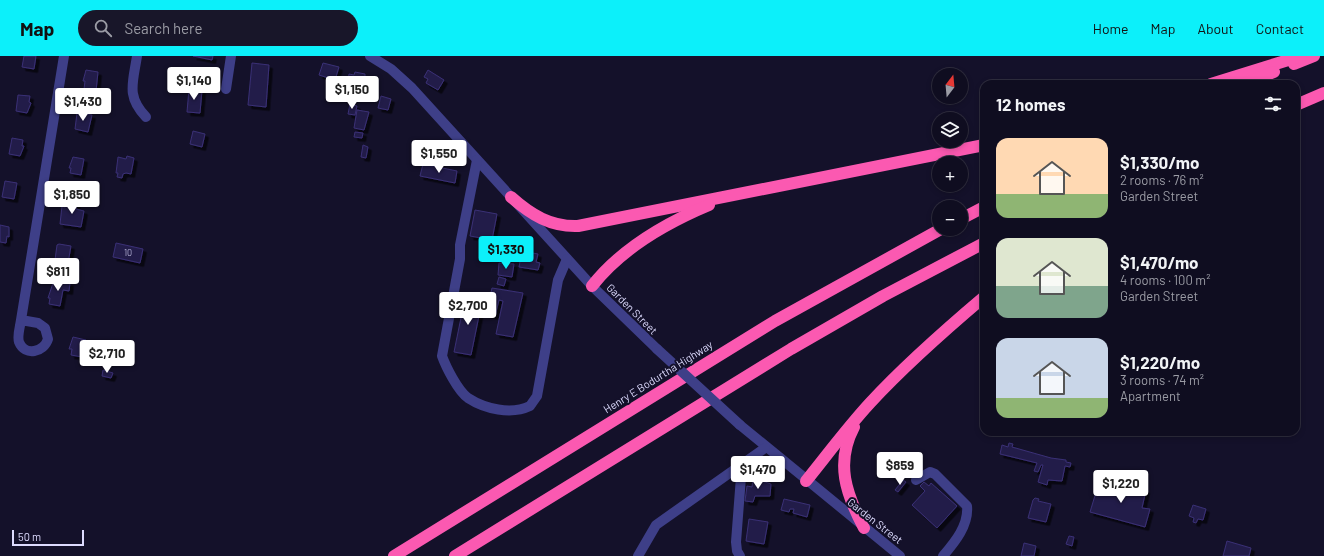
<!DOCTYPE html>
<html lang="en">
<head>
<meta charset="utf-8">
<style>
  :root { --surface:#0f0d20; --page:#181629; --text:#f1f3f6; --muted:#9b9ca5; --line:#2f2d3e; --accent:#0cf0fa }
  body { margin:0; font-family:Barlow,sans-serif; background:var(--page); color:var(--text); height:100vh; display:flex; flex-direction:column; font-size:15px; white-space:nowrap }
  * { box-sizing:border-box; margin:0 }
  p { font-size:13px; color:var(--muted) }
  .icon { flex:none; width:22px; height:22px; fill:none; stroke:currentColor; stroke-width:2; stroke-linecap:round; stroke-linejoin:round }
  .map { position:relative; flex:1; overflow:hidden }
  .side { position:absolute; left:980px; top:24px; width:320px; height:356px; display:flex; flex-direction:column; background:var(--surface); border-radius:12px; box-shadow:0 2px 6px #0003,0 0 0 1px var(--line) }
  .side>* { flex:none }
  .needle { width:26px; rotate:16deg }
  .buttons { position:absolute; left:932px; top:12px; display:grid; gap:8px }
  .buttons a { display:grid; place-items:center; width:36px; height:36px; border-radius:50%; background:var(--surface); box-shadow:0 2px 6px #0003,0 0 0 1px var(--line); font-size:20px }
  .scale { position:absolute; left:12px; bottom:10px; width:72px; box-sizing:border-box; padding-left:4px; border:2px solid #dddbfe; border-top:0; font-size:11px; line-height:14px; white-space:nowrap; color:#dddbfe; -webkit-text-stroke:3px #14112a; paint-order:stroke }
  .price { position:absolute; translate:-50% -34px; padding:0 9px; border-radius:4px; background:#fff; color:#222; font-size:13px; line-height:26px; filter:drop-shadow(0 1px 2px #0008) }
  .price::after { content:''; position:absolute; left:50%; top:24px; width:12px; height:9px; margin-left:-6px; background:inherit; clip-path:polygon(0 0,100% 0,50% 100%) }
  .price.selected { background:var(--accent); color:#111 }
  ul { padding:0; list-style:none }
  li { display:flex; align-items:center; gap:12px; height:100px; padding:0 16px }
  li span { display:grid; place-items:center; flex:none; width:112px; height:80px; border-radius:12px; color:#555 }
  li>.icon { margin-inline-start:auto }
  span .icon { width:48px; height:48px; fill:#fffc; stroke-width:1 }
  li b { font-size:17px }
  h2 { display:flex; justify-content:space-between; align-items:center; height:48px; padding:0 16px; font-size:17px }
  header { display:flex; align-items:center; gap:24px; box-sizing:border-box; height:56px; padding:0 20px; background:var(--accent); color:#111 }
  header strong { font-size:19px }
  nav { display:flex; gap:22px; margin-inline-start:auto; font-size:14px }
  .search { width:280px; height:36px; background:var(--page); display:flex; align-items:center; gap:10px; box-sizing:border-box; padding:0 14px; border-radius:22px; color:var(--muted); font-size:15px }
  .map>svg:first-child { display:block }
</style>
</head>
<body>
<header>
<strong>Map</strong>
<div class="search"><svg class="icon" aria-label="search" viewBox="0 0 24 24"><circle cx="10" cy="10" r="6"/><path d="M15 15l6 6"/></svg>Search here</div>
<nav><a>Home</a><a>Map</a><a>About</a><a>Contact</a></nav>
</header>
<div class="map">
<svg width="1324" height="500" viewBox="0 0 1324 500">
  <defs>
    <filter id="shadow"><feDropShadow dx="3.5" dy="3.5" stdDeviation="0" flood-color="#0009"/></filter>
  </defs>
  <rect width="100%" height="100%" fill="#14112a"/>
  <g fill="#241e4a" stroke="#3a3076" filter="url(#shadow)">
    <path d="M24 0H36L34 13 22 11Z"/>
    <path d="M193 0H213L212 4Z"/>
    <path d="M252 7 269 9 266 51 248 49Z"/>
    <path d="M323 7 339 11 335 24 319 19Z"/>
    <path d="M86 14 98 16 96 35 84 33 85 25H83Z"/>
    <path d="M428 14 444 24 438 34 426 27 428 23 424 21Z"/>
    <path d="M355 16 365 18V22L370 23 367 35 365 34V37L347 33 349 18 354 19Z"/>
    <path d="M203 19 216 22 215 26 202 23Z"/>
    <path d="M189 33 202 34 200 57 187 56Z"/>
    <path d="M18 39 30 40 29 46 31 47 27 57 16 55Z"/>
    <path d="M381 40 391 43 388 54 378 52Z"/>
    <path d="M350 48 357 50 355 59 348 58Z"/>
    <path d="M357 54 369 56 364 74 354 72Z"/>
    <path d="M77 57 92 59 88 76 75 73Z"/>
    <path d="M193 75 205 78 202 91 190 88Z"/>
    <path d="M355 76 363 77 362 82 354 81Z"/>
    <path d="M12 82 23 84 22 90H24L20 100 9 98Z"/>
    <path d="M363 89 368 91 366 102 361 101Z"/>
    <path d="M127 100 134 102 131 118 126 117 123 118 122 122 117 121 118 117H116L118 101 126 103Z"/>
    <path d="M73 101 84 103 81 119 70 117 71 112H69Z"/>
    <path d="M423 108 457 115 455 127 420 120Z"/>
    <path d="M5 125 17 127 14 143 2 141Z"/>
    <path d="M66 144 77 146 76 153 84 155 81 171 60 168 62 150 65 151Z"/>
    <path d="M475 154 497 158 492 184 470 180Z"/>
    <path d="M0 169 9 171V181L7 180 6 187 0 186Z"/>
    <path d="M116 187 143 193 140 207 113 201Z"/>
    <path d="M59 188 71 190 68 207 55 204 57 189Z"/>
    <path d="M522 195 538 198 536 206 540 207 538 214 519 211Z"/>
    <path d="M499 207 514 208 512 221 498 219Z"/>
    <path d="M499 221 506 223 504 230 497 228Z"/>
    <path d="M54 224 70 227 69 235 63 234 60 250 49 248 50 242H48Z"/>
    <path d="M492 232 523 237 513 281 496 278 503 245 499 244 495 260 486 258Z"/>
    <path d="M465 242 482 245 471 299 454 296Z"/>
    <path d="M73 281 86 284 82 301 71 299 72 293H69Z"/>
    <path d="M103 314 113 317 111 322 102 320Z"/>
    <path d="M1009 387 1013 388 1012 391 1051 402 1066 404V406L1071 407 1070 411 1065 410 1062 425 1048 424 1047 429 1038 426 1043 409H1041L1038 416 1034 415 1037 407 1000 398 1002 389 1008 391Z"/>
    <path d="M753 422 771 428 770 440H755L753 446 745 445 747 430 752 431Z"/>
    <path d="M903 424 906 426 898 436 895 434Z"/>
    <path d="M1109 424 1146 434 1142 452 1150 453 1145 471 1090 456 1097 433 1106 435Z"/>
    <path d="M924 426 929 430 931 427 957 450 937 472 912 449 925 435 920 430Z"/>
    <path d="M1035 442 1039 443 1038 445 1051 448 1046 466 1028 462 1033 444Z"/>
    <path d="M784 443 810 449 807 461 793 457 794 453H790L789 456 781 454Z"/>
    <path d="M1193 449 1206 453 1203 464 1198 463 1196 467 1193 466 1194 462 1189 460Z"/>
    <path d="M749 463 768 466 764 488 746 485Z"/>
    <path d="M1069 480 1074 481 1072 490 1066 488Z"/>
    <path d="M1227 485 1251 492 1249 500H1223Z"/>
    <path d="M1024 487 1036 490 1034 500H1021Z"/>
  </g>
  <g fill="none" stroke-linecap="round" stroke-linejoin="round">
    <g stroke="#3e3f88" stroke-width="10">
      <path d="M137 0C133 27 126 40 146 61"/>
      <path d="M370 0 391 13 412 32 592 230 657 293"/>
      <path d="M226 33 231 0"/>
      <path d="M477 104 460 189V203L442 300C446 311 458 335 468 342 485 353 511 359 530 350L537 340 558 224 567 203"/>
      <path d="M21 264 38 267 45 272 48 283C44 296 25 301 19 286 17 280 20 271 21 264L64 0"/>
      <path d="M740 369 900 500"/>
      <path d="M916 424 930 416 935 418 967 450C969 469 955 486 943 500"/>
      <path d="M638 500 656 469 765 392"/>
      <path d="M740 500 737 495 736 486 742 408"/>
    </g>
    <g stroke="#fb59b1" stroke-width="12">
      <path d="M1294 8 1314 0"/>
      <path d="M1211 28 1301 0"/>
      <path d="M1244 28 1274 16"/>
      <path d="M1296 49 1324 37"/>
      <path d="M511 141C531 159 551 171 578 170L984 89"/>
      <path d="M961 163 984 151"/>
      <path d="M592 230C621 193 666 167 709 149"/>
      <path d="M854 371C835 407 846 438 864 472"/>
      <path d="M806 425C827 399 847 372 870 347 905 309 945 274 984 241"/>
      <path d="M394 500 775 265 941 173"/>
      <path d="M455 500 791 293 883 240 984 187"/>
    </g>
    <path stroke="#3e3f88" stroke-width="10" d="M657 293 740 369"/>
  </g>
  <g text-anchor="middle" stroke-width="4" stroke-linejoin="round" paint-order="stroke">
    <g font-size="9" fill="#afacd1">
      <text x="128" y="200">10</text>
    </g>
    <g font-size="11" fill="#dddbfe" stroke="#14112a">
      <text transform="translate(632 253) rotate(45)" y="4">Garden Street</text>
      <text transform="translate(658 321) rotate(-32)" y="4">Henry E Bodurtha Highway</text>
      <text transform="translate(875 465) rotate(38)" y="4">Garden Street</text>
    </g>
  </g>
</svg>
<div class="buttons">
<a><svg class="needle" viewBox="-14 -14 28 28"><path d="M0-13l5 13h-10z" fill="#e53935"/><path d="M0 13l5-13h-10z" fill="#9b9ca5"/></svg></a>
<a><svg class="icon" aria-label="layers" viewBox="0 0 24 24"><path d="M12 4l9 5-9 5-9-5zM3 14l9 5 9-5"/></svg></a>
<a>+</a>
<a>−</a>
</div>
<div class="scale">50 m</div>
<b class="price" style="left:194px;top:45px">$1,140</b>
<b class="price" style="left:352px;top:54px">$1,150</b>
<b class="price" style="left:83px;top:66px">$1,430</b>
<b class="price" style="left:439px;top:118px">$1,550</b>
<b class="price" style="left:72px;top:159px">$1,850</b>
<b class="price selected" style="left:506px;top:214px">$1,330</b>
<b class="price" style="left:58px;top:236px">$811</b>
<b class="price" style="left:468px;top:270px">$2,700</b>
<b class="price" style="left:107px;top:318px">$2,710</b>
<b class="price" style="left:900px;top:430px">$859</b>
<b class="price" style="left:758px;top:434px">$1,470</b>
<b class="price" style="left:1121px;top:448px">$1,220</b>
<section class="side">
<h2>12 homes<svg class="icon" aria-label="filters" viewBox="0 0 24 24"><path d="M4 7h16M4 17h16"/><circle cx="9" cy="7" r="2"/><circle cx="15" cy="17" r="2"/></svg></h2>
<ul>
<li><span style="background:linear-gradient(#ffd9b3 70%,#8fb573 0)"><svg class="icon" aria-label="home" viewBox="0 0 24 24"><path d="M3 11l9-7 9 7M6 9v11h12V9"/></svg></span><div><b>$1,330/mo</b><p>2 rooms · 76 m²</p><p>Garden Street</p></div></li>
<li><span style="background:linear-gradient(#dfe7d0 60%,#7fa58c 0)"><svg class="icon" aria-label="home" viewBox="0 0 24 24"><path d="M3 11l9-7 9 7M6 9v11h12V9"/></svg></span><div><b>$1,470/mo</b><p>4 rooms · 100 m²</p><p>Garden Street</p></div></li>
<li><span style="background:linear-gradient(#c9d6e8 75%,#8fb573 0)"><svg class="icon" aria-label="home" viewBox="0 0 24 24"><path d="M3 11l9-7 9 7M6 9v11h12V9"/></svg></span><div><b>$1,220/mo</b><p>3 rooms · 74 m²</p><p>Apartment</p></div></li>
</ul>
</section>
</div>
</body>
</html>
